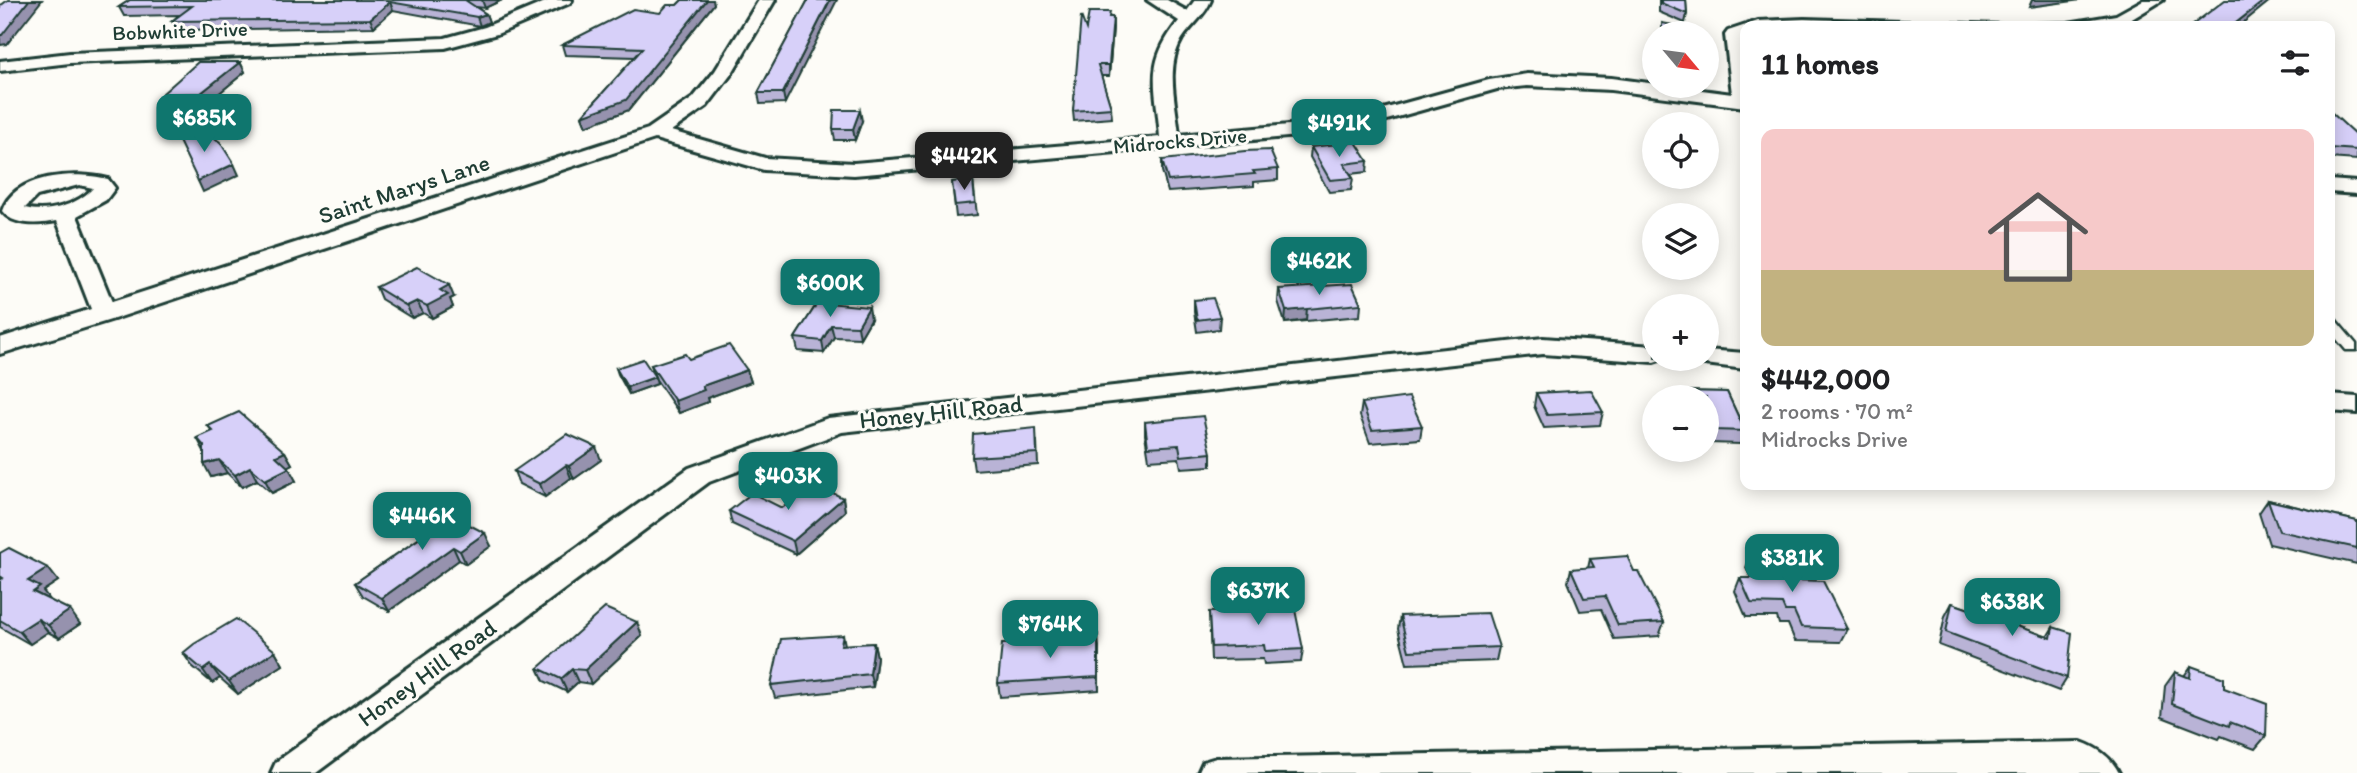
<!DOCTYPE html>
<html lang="en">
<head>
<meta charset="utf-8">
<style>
  :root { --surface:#fff; --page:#f2f2f2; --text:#202124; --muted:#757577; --accent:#0f766e }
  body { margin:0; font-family:Itim,sans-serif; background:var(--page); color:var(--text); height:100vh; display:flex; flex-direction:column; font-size:26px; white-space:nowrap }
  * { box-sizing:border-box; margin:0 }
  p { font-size:23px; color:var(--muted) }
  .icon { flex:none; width:38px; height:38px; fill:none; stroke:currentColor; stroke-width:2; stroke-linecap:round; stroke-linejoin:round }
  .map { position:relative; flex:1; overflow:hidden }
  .side { position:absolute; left:1740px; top:21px; width:595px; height:469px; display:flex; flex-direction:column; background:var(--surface); border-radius:14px; box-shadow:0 4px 18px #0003 }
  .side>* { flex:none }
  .needle { width:46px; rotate:119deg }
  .buttons { position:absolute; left:1642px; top:21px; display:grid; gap:14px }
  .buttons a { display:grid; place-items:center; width:77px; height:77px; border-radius:50%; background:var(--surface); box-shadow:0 4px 18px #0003; font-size:35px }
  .price { position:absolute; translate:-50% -60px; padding:0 16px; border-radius:14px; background:var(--accent); color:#fff; font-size:23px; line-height:46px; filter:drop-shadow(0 2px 4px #0008) }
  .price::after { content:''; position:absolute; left:50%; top:42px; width:21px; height:16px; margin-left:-10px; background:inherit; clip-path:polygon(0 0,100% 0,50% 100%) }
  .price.current { background:#222; color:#fff }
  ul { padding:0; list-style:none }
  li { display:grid; align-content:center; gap:14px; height:371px; padding:0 21px }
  li span { display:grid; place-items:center; height:217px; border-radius:14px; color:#555 }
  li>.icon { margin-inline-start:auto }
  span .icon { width:126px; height:126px; fill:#fffc; stroke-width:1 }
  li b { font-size:30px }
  h2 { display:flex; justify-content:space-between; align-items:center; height:84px; padding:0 21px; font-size:30px }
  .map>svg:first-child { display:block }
</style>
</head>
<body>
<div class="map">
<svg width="2357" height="773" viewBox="0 0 2357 773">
  <rect width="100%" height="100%" fill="#fdfcf7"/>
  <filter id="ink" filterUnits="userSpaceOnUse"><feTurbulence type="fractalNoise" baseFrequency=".0143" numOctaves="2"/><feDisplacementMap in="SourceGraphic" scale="14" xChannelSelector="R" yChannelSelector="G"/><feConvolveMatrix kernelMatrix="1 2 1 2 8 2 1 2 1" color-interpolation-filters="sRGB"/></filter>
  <g filter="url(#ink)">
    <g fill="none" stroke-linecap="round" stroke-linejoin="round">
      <g stroke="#1f3d34" stroke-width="5">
        <path id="lane" d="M2329 317 2334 318 2356 344V350H2346L2329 330Z"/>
      </g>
      <g stroke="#1f3d34" stroke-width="6">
        <g id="street">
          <path d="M550 0H572L570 3 497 34 445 48 70 63 0 71V61L70 53 445 38 485 27Z"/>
          <path d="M759 0H775L732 73 707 106 671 131 765 158 854 163 1160 137C1156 85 1144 64 1179 21L1147 0H1167L1187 11 1195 0H1211C1205 16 1191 25 1182 39 1165 67 1176 104 1179 135L1343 120 1489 80 1527 74 1611 78 1732 94 1725 35 1728 31 1758 21 1804 19 2003 25 2068 23 2116 15 2143 0H2163L2127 22 2107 26H1745V107L1611 90 1527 86 1497 89 1344 132 854 175 764 170 655 139 114 319 0 354V338L91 309 57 221C40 224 14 227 2 211 15 173 76 171 108 179L115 188 106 200 77 216 112 302 648 129 693 98 715 71ZM79 185 93 188C78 205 47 214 25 208L37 196Z"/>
          <path d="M2329 180 2357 182V194L2329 192Z"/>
          <path d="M1543 338 1654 346V359H1663L1654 362 1543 354 842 432 709 482 316 773H271L276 762 689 468 828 418Z"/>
          <path d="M1706 350 1745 353V369L1697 363 1694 359H1706Z"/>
          <path d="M2329 395 2357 397V413L2329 411Z"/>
          <path d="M2081 742C2098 748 2111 757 2119 773H1198L1203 762 1216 758Z"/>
        </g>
      </g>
      <use href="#lane" fill="#fdfcf7" fill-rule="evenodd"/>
      <use href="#street" fill="#fdfcf7" fill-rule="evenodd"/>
    </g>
    <g fill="#b9b3d6" stroke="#1f3d34" stroke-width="2">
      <path d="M130 0H502L485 8 476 7 486 14 489 22 480 26 393 10 374 27 176 30 172 21 179 15 124 16 119 7Z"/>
      <path d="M682 0H713L714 4 629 110 586 126 582 116 635 57 565 55 562 45 660 13 677 5Z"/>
      <path d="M808 0 785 103 760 104 758 93Z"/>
      <path d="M1659 0H1686L1687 14 1685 23 1659 12Z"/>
      <path d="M1110 17H1113V27L1109 76H1101L1111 108 1112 118 1074 121 1073 111 1086 29Z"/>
      <path d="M240 62 245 72 206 104H167L162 94Z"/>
      <path d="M2329 112 2357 136V160L2329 158Z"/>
      <path d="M862 121 855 140H835L833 129Z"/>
      <path d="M1311 147 1368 161 1367 172 1350 174 1353 178 1351 190 1329 192 1310 157Z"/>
      <path d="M1162 160 1278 169V180L1254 182V186L1168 192 1162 171Z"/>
      <path d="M973 180 977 215 956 217 952 182Z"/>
      <path d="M376 287 454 297 450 299 453 307 432 318 423 313 412 318 381 299Z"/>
      <path d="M1279 289 1361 304 1360 316 1285 323 1278 301Z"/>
      <path d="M1194 300 1220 317 1219 329 1197 332 1194 312Z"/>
      <path d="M818 302 871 319 860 338 834 337 824 353 798 351 795 338Z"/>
      <path d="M689 359 747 370 751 382 707 398 708 402 679 413 655 378 657 384 629 394 618 374 616 368 655 377 651 365Z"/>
      <path d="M1678 391 1727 392 1745 431 1740 444 1710 443 1706 435V397H1676Z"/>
      <path d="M1536 393 1603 412 1600 425 1544 428 1534 406Z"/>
      <path d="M1362 403 1422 426 1420 439 1370 443 1360 416Z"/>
      <path d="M1145 422 1211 453V466L1181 468 1179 458 1149 460 1145 435Z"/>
      <path d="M208 426 285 452 292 464 287 466 296 481 272 493 257 480 242 487 227 473 211 477 204 451 197 438 212 431Z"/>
      <path d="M1037 441 1038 465 974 470 972 457Z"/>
      <path d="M601 460 574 479 571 478 545 497 519 484 514 471Z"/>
      <path d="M843 498 845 511 796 554 732 524 729 511 782 508Z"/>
      <path d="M2268 500 2357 521V564L2269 544 2259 513Z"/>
      <path d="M422 520 467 523 491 546 466 564 459 560 389 611 363 596 355 583 428 532Z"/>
      <path d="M0 553 48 568 58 581 43 591 50 600 80 624 59 638 48 632 30 644 0 627Z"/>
      <path d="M1751 554 1794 580 1847 629 1840 642 1795 641 1788 624H1779L1777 617H1746L1735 591 1740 578H1751L1746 568Z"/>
      <path d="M1590 559 1634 571 1664 622 1659 636 1614 639 1601 609 1580 611 1568 582 1571 569 1588 568Z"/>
      <path d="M1271 596 1303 649 1301 662 1264 664 1263 659 1211 660 1209 612 1270 610Z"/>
      <path d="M1952 603 1986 615 1991 605 2011 624 2047 637 2053 627 2067 678 2059 691 1939 645 1945 616Z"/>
      <path d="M1400 616 1499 647 1496 661 1407 664 1398 629Z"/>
      <path d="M843 635 845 645 874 643 877 657 873 687 775 698 771 685Z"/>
      <path d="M642 636 591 684 578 682 567 692 544 681 538 668Z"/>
      <path d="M1099 647V690L1000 697 998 683Z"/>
      <path d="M275 651 283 665 238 694 220 678 212 683 192 666 183 653Z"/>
      <path d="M2191 666 2224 688 2266 736 2255 749 2221 736 2219 739 2162 717 2165 686 2175 672 2184 676Z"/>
    </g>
    <g fill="#9692ae" stroke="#1f3d34" stroke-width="2">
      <path d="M29 0H42L7 44 0 45V35Z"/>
      <path d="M482 0H502L485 8Z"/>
      <path d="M707 0H713L714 4 629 110 586 126 582 116Z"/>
      <path d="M830 0H837L785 103 783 93Z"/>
      <path d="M2032 0H2081L2029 7Z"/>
      <path d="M2265 0H2271L2239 26H2232Z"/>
      <path d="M390 2 393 10 374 27 370 19Z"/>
      <path d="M486 14 489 22 480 26 477 17Z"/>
      <path d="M1113 17V27L1109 76V65Z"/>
      <path d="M240 62 245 72 206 104 201 93Z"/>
      <path d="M860 110 862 121 855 140 853 129Z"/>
      <path d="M234 164 239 175 203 192 198 181Z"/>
      <path d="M449 285 454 297 450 299 453 307 432 318 427 306 440 290Z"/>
      <path d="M417 301 423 313 412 318 407 306Z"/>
      <path d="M869 307 871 319 860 338 858 326Z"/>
      <path d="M1307 308 1306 320 1285 323 1286 311Z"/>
      <path d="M831 325 834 337 824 353 822 341Z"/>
      <path d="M747 370 751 382 707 398 708 402 679 413 675 401 702 386Z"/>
      <path d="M655 377 657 384 629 394 627 387Z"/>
      <path d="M596 447 601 460 574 479 569 466Z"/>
      <path d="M285 452 292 464 283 469 276 456Z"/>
      <path d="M219 460 227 473 211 477 204 464Z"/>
      <path d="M566 465 571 478 545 497 540 484Z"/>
      <path d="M250 467 257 480 242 487 235 475Z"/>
      <path d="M289 468 296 481 272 493 265 480Z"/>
      <path d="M843 498 845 511 796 554 793 541Z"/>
      <path d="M463 515 469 528 458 519Z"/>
      <path d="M485 533 491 546 466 564 460 551Z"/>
      <path d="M453 547 459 560 389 611 382 598Z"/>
      <path d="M48 568 58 581 43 591 51 601 33 592 28 581Z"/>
      <path d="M70 610 80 624 59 638 48 625Z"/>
      <path d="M38 619 48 632 30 644 19 631Z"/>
      <path d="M637 622 642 636 591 684 585 670Z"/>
      <path d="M1098 634 1099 647V690L1098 677Z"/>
      <path d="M874 643 877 657 873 687 870 674Z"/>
      <path d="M275 651 283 665 238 694 229 681Z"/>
      <path d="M210 665 220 678 212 683 203 670Z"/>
      <path d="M572 669 578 682 567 692 561 679Z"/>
    </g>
    <g fill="#d7d0f9" stroke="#1f3d34" stroke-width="2">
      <path d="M8 0H29L2 35H0V6Z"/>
      <path d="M130 0H465L486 14 477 17 390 2 370 19 172 21 192 6 119 7Z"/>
      <path d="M682 0H707L626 100 582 116 643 48 562 45 633 9 660 13 667 5H677Z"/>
      <path d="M808 0H830L783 93H758Z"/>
      <path d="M1661 0H1686L1687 14 1661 3Z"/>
      <path d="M2225 0H2265L2232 26H2191Z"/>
      <path d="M1089 12H1110L1109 17H1113L1109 65H1098L1111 108 1073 111 1081 16 1086 29Z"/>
      <path d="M1662 23 1689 28V33H1662Z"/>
      <path d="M198 62H240L201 93 162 94Z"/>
      <path d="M834 110H860L853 129H833Z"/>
      <path d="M2329 112 2332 113 2357 136V150L2329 148Z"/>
      <path d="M202 129 220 142 234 164 198 181 177 137Z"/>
      <path d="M1356 142 1368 161 1344 164 1353 178 1330 180 1311 147Z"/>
      <path d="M1270 150 1278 169 1253 171 1255 174 1168 181 1162 160 1245 151Z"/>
      <path d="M973 180 975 203 955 205 952 182Z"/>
      <path d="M417 267 449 285 440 290 448 295 427 306 417 301 407 306 376 287Z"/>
      <path d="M1352 284 1361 304 1286 311 1279 289Z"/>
      <path d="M1213 298 1220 317 1197 320 1194 300Z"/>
      <path d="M818 302 869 307 858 326 831 325 822 341 795 338Z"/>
      <path d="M729 345 747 370 702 386 704 390 675 401 651 365 685 354 689 359Z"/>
      <path d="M643 359 655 377 627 387 616 368Z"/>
      <path d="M1591 390 1603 412 1547 415 1536 393Z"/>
      <path d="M1678 391 1727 392 1745 431 1714 430 1710 420H1706V397H1680Z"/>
      <path d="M1409 397 1422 426 1372 430 1362 403Z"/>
      <path d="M239 412 285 452 276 456 289 468 265 480 250 467 235 475 219 460 204 464V446L197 438 213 431 208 426Z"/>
      <path d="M1203 416 1211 453 1181 456 1179 445 1148 447 1145 422Z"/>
      <path d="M1036 428 1037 453 972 457 973 434Z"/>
      <path d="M567 434 596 447 569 466 566 465 540 484 514 471Z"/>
      <path d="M815 484 843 498 793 541 729 511 752 493 782 508Z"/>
      <path d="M2268 500 2357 521V548L2279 531Z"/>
      <path d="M443 505 463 515 458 519 485 533 460 551 453 547 382 598 355 583 436 527 422 520Z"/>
      <path d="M9 548 48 568 28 581 40 587 33 592 70 610 48 625 38 619 19 631 0 620V580L3 578 0 576V553Z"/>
      <path d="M1751 554 1783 555 1794 580 1823 581 1847 629 1801 627 1794 611H1785L1782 604 1751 603 1740 578H1762Z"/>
      <path d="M1627 556 1634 571H1638L1664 622 1618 625 1605 596 1584 598 1571 569 1594 567 1590 559Z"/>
      <path d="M1292 595 1303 649 1265 651 1264 645 1211 647 1209 612 1272 610 1271 596Z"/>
      <path d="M1952 603 1989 616 1991 605 2013 612 2011 624 2051 638 2053 627 2072 633 2067 678 1946 632Z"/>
      <path d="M605 608 637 622 585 670 572 669 561 679 538 668Z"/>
      <path d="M1488 613 1499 647 1409 651 1400 616Z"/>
      <path d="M236 619 275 651 229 681 210 665 203 670 183 653 194 644Z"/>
      <path d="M1098 634V677L998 683 1002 644 1065 642V635Z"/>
      <path d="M843 635 841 645 874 643 870 674 771 685 781 639Z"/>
      <path d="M2191 666 2224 678V688L2267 704 2266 736 2230 722 2229 726 2172 704 2175 672 2190 678Z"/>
    </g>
  </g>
  <g text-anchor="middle" stroke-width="6" stroke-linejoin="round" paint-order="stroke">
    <g font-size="21" fill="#1f3d34" stroke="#fdfcf7">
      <text transform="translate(180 31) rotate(-2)" y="7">Bobwhite Drive</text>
      <text transform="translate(1180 141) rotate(-5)" y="7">Midrocks Drive</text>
    </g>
    <g font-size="24" fill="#1f3d34" stroke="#fdfcf7">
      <text transform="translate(404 189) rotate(-18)" y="8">Saint Marys Lane</text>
      <text transform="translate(941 412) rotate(-6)" y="8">Honey Hill Road</text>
      <text transform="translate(427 673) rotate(-36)" y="8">Honey Hill Road</text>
    </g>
  </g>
</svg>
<div class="buttons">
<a><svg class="needle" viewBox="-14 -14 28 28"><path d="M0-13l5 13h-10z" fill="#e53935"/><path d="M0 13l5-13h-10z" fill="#757577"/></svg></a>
<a><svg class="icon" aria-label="locate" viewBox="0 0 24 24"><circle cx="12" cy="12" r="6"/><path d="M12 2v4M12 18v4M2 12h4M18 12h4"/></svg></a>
<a><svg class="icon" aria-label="layers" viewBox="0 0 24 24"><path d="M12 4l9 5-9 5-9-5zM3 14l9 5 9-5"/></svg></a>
<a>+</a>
<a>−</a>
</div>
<b class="price" style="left:204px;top:154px">$685K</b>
<b class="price" style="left:1339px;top:159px">$491K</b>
<b class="price current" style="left:964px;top:192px">$442K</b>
<b class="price" style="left:1319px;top:297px">$462K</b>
<b class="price" style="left:830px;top:319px">$600K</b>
<b class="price" style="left:788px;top:512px">$403K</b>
<b class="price" style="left:422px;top:552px">$446K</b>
<b class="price" style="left:1792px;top:594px">$381K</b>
<b class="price" style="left:1258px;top:627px">$637K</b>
<b class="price" style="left:2012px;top:638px">$638K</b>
<b class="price" style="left:1050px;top:660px">$764K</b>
<section class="side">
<h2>11 homes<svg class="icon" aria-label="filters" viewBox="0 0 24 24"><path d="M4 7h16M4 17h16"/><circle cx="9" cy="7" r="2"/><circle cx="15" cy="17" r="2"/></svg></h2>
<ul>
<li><span style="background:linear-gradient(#f6c9c9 65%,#c2b280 0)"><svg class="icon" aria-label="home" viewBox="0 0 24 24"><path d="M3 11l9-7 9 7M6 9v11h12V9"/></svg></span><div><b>$442,000</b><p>2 rooms · 70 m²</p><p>Midrocks Drive</p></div></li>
</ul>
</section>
</div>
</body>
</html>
